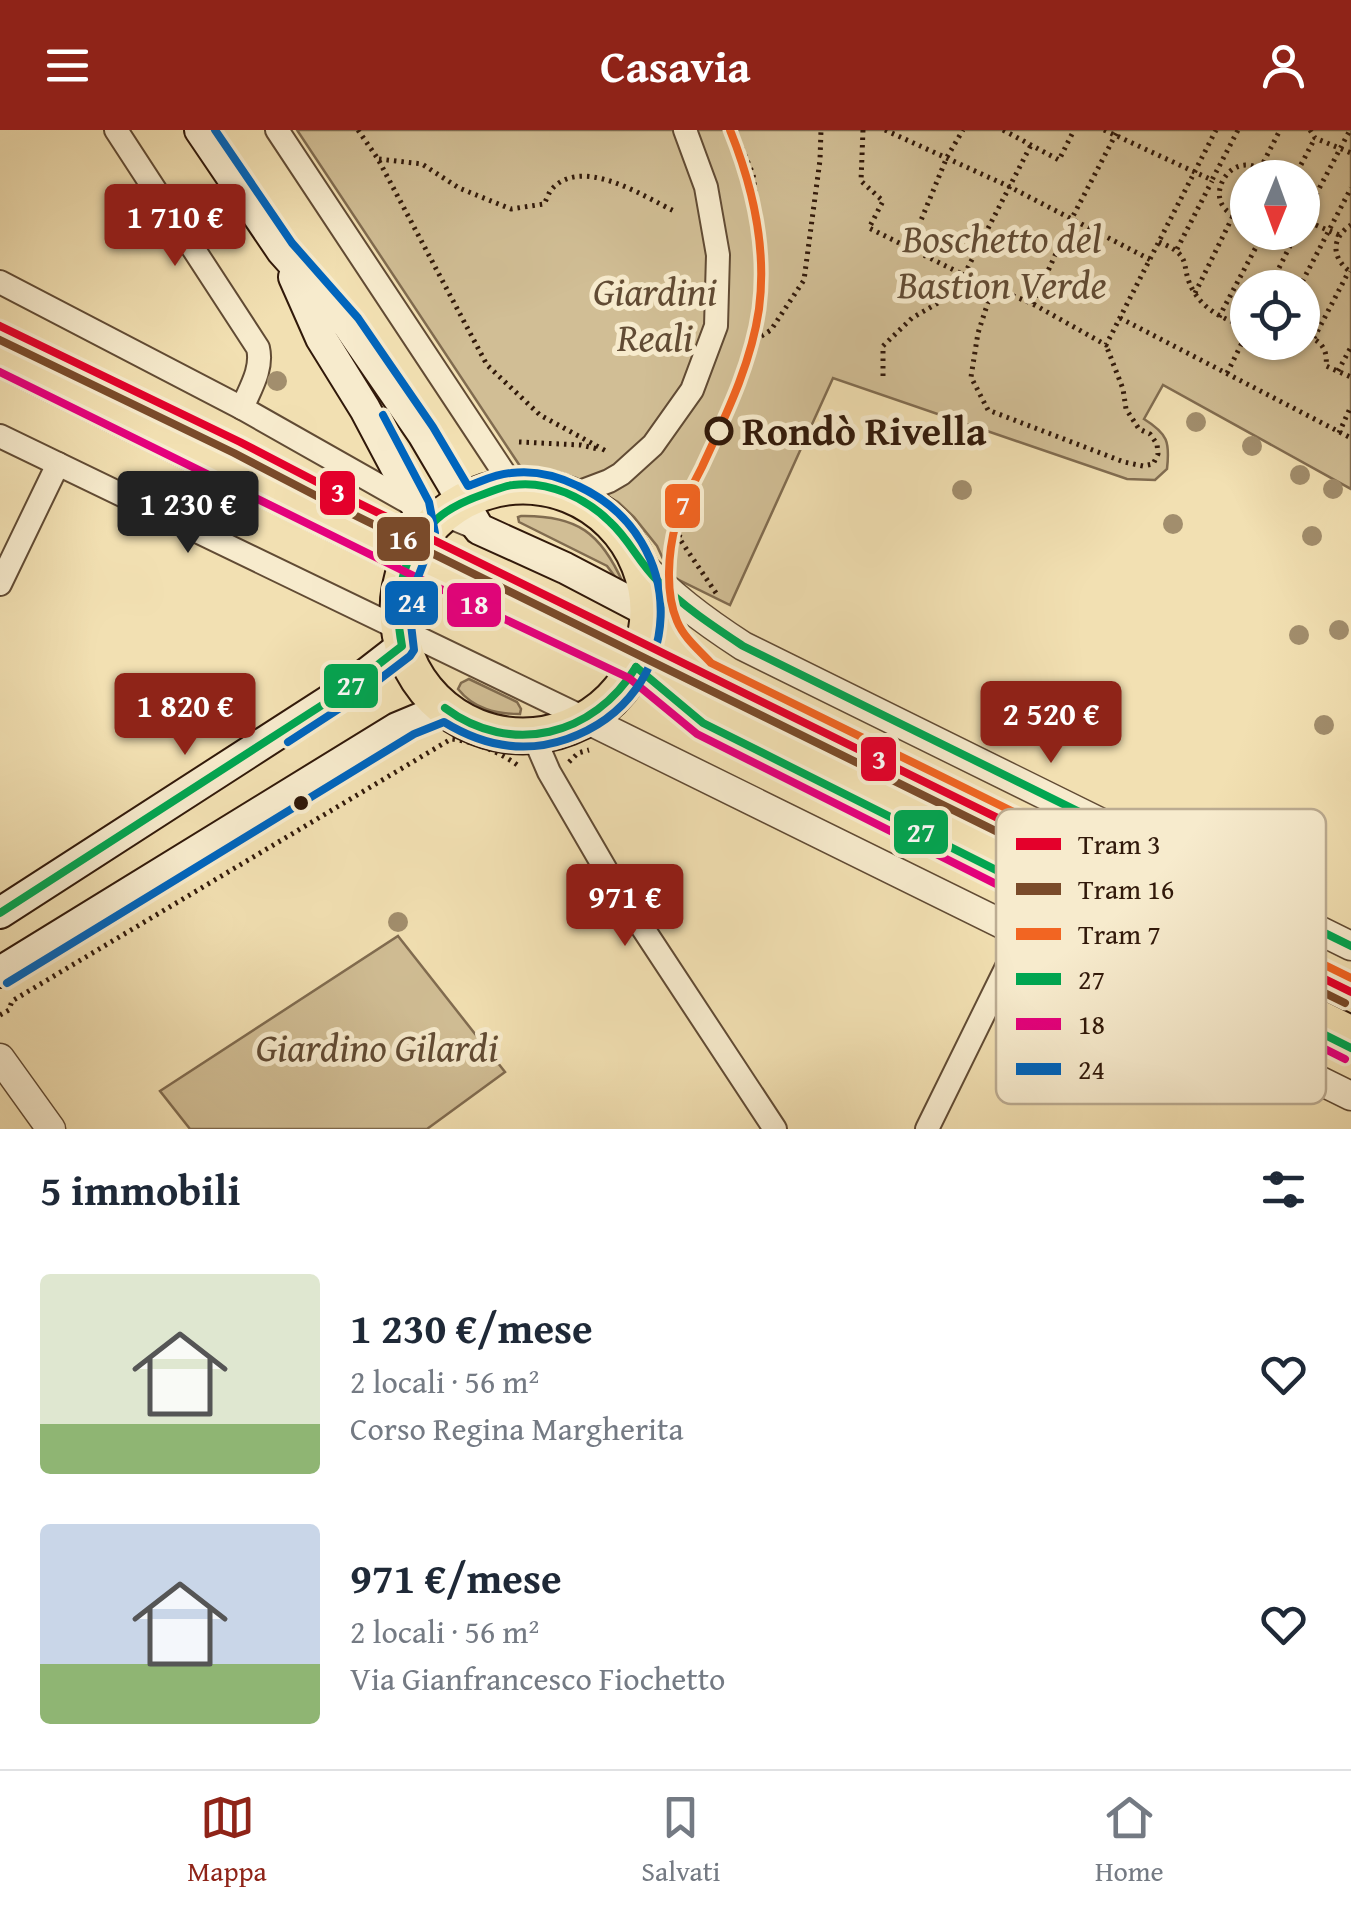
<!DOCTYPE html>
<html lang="it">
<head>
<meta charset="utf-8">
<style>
  :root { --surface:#fff; --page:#f2f2f3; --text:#1f2937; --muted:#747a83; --line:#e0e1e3; --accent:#8f2418 }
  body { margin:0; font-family:"Gentium Book Plus",serif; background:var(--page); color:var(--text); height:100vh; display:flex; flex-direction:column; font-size:38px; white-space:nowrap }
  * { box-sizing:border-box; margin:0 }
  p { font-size:32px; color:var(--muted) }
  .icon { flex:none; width:55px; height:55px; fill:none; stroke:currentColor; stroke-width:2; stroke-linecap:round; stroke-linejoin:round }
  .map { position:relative; height:999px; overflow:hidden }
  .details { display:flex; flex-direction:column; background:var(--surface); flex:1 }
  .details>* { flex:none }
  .needle { width:65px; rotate:181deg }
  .tools { position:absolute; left:1230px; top:30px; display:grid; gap:20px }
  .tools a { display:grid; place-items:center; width:90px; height:90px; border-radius:50%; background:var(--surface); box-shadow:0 2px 8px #0004; font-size:50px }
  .price { position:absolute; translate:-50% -85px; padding:0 22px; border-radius:10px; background:var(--accent); color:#fff; font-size:32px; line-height:65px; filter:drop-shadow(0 2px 5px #0008) }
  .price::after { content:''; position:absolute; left:50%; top:60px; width:30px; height:22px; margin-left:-15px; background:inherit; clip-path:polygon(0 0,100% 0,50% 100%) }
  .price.active { background:#222; color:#fff }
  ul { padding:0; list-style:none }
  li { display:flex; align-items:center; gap:30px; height:250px; padding:0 40px }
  li span { display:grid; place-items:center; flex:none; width:280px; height:200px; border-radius:10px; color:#555 }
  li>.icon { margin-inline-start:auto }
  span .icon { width:120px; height:120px; fill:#fffc; stroke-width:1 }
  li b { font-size:42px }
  h2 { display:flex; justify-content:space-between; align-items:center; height:120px; padding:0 40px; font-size:42px }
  header { display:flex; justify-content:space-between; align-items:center; height:130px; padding:0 40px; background:var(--accent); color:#fff; font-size:45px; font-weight:800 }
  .dock { display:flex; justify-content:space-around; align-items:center; height:140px; border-top:2px solid var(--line); background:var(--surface); font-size:28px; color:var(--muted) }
  .dock a { display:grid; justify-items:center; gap:5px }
  .dock .active { color:var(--accent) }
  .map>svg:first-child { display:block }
</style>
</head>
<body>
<header><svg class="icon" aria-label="menu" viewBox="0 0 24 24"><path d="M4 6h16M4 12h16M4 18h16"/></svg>Casavia<svg class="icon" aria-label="person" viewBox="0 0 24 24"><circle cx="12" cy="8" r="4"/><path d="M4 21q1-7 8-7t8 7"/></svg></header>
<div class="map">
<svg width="1351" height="999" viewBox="0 0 1351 999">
  <rect width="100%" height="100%" fill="#f2e0b2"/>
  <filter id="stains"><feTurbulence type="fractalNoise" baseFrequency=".002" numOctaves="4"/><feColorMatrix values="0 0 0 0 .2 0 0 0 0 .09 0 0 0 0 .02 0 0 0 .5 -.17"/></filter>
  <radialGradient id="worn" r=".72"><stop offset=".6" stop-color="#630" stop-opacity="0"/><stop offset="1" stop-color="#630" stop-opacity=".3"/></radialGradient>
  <g fill="#d1be95" stroke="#816c50" stroke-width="2.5" fill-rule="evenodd">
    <path d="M297 0H1351V359L1163 255 1144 289C1168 304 1170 312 1167 339L1155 350 1127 349 833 248 730 475 671 446 657 416 634 387 618 372 578 350 522 339ZM1248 48H1302V102H1248ZM1248 158H1302V212H1248Z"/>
    <path d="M521 386C577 385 601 403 623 453L616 448 607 436 519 392 518 387Z"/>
    <path d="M469 549 517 572 521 579 520 584C496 584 474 579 458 559L461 553Z"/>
    <path d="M398 806 505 942 427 999H190L160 961Z"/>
  </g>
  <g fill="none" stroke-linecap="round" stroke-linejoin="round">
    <g stroke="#614b34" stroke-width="15">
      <path id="service" d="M693 554 725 563 1351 868"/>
    </g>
    <g stroke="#614b34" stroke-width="26">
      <g id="minor">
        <path d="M116 0 258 218C263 239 250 259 242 278"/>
        <path d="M277 0 512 355"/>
        <path d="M0 152 242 278 417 377 443 384 479 399"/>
        <path d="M0 306 586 589"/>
        <path d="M572 365 609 351 621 344 653 315 692 260 716 196 718 125 706 57 685 0"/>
        <path d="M0 454 58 334"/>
        <path d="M533 605 549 642 617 759 775 999"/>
        <path d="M927 999 1023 804"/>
      </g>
    </g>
    <g stroke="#614b34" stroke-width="31">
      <g id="tertiary">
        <path d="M636 428C668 464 703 490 743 516L1351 816"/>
        <path d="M586 589 1351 966"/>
        <path d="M0 928 51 999"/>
      </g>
    </g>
    <g stroke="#31190a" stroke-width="34">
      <g id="secondary">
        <path d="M200 0 282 121 348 195 423 304 479 399 565 438 649 482"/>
        <path d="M294 147 321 208 365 279 417 377 423 404"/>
        <path d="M0 783 344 561 402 516"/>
        <path d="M0 842 397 598 445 578"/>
      </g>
    </g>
    <g stroke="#31190a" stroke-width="39">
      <g id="primary">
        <path d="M0 228 428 439 636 537 712 582 842 646 863 662 1351 904"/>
        <circle cx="523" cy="481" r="125"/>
      </g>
    </g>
    <g stroke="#31190a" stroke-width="5" stroke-dasharray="2.5 5" stroke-linecap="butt">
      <path d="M358 0 378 29 487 235 540 285 606 321"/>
      <path d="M863 0 861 51 883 71 869 98 964 145 1033 174 1106 215 1216 0"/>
      <path d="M885 0 1008 56 1151 130"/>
      <path d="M1003 0 1059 30 1074 0"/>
      <path d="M1104 0 1212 50 1238 0"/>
      <path d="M1310 0 1315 8 1351 23"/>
      <path d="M379 29 422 34 459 58 511 79 544 74C545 73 550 60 551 60 581 25 643 66 674 81"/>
      <path d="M1260 39 1280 0"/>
      <path d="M1294 48 1315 8"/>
      <path d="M1248 89C1189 82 1234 5 1269 48"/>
      <path d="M1302 89 1339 105"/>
      <path d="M1302 91 1350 0"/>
      <path d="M1159 112C1196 127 1178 136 1194 162 1206 182 1227 190 1248 198"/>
      <path d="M910 117 947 27 963 0"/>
      <path d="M1177 119 1212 51"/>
      <path d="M1348 140C1331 126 1332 107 1351 95"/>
      <path d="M964 145 1031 15"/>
      <path d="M993 157 978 203 971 247 988 280 1124 332 1143 336 1153 334 1158 324 1157 314 1150 304 1139 299 1126 279 1123 259 1106 215"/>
      <path d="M1269 158 1297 102"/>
      <path d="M1299 158 1351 58"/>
      <path d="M1195 163 1233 86"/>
      <path d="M1033 174 1072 88 1118 0"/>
      <path d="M1219 187 1264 102"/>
      <path d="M1120 188 1351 308"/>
      <path d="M1302 205C1320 209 1328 218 1326 236L1351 247"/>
      <path d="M1314 208 1349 141"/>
      <path d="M755 210 771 200 804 150 820 30 821 0"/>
      <path d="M1278 212 1283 215 1285 212"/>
      <path d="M1338 241 1351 217"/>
      <path d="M1227 243 1248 201"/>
      <path d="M883 246V216L912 188 978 150"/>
      <path d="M1339 303 1351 276"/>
      <path d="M519 312 581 315 598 319"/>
      <path d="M716 463 679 408 689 370 705 329 730 282 760 189 762 118 753 44 734 0"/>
      <path d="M569 632 578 623 589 620"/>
      <path d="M0 885 9 880 12 871 451 609C474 611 502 623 520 637"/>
    </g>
    <use href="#service" stroke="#f7ebcd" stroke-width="11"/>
    <use href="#minor" stroke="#f7ebcd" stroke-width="22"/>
    <use href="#tertiary" stroke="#f7ebcd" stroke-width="28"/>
    <use href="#secondary" stroke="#f7ebcd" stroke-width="30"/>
    <use href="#primary" stroke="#f2e0b2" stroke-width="35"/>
    <g stroke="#f7ebcd" stroke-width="15">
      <g id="bus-1">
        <path d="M636 537 703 593 1351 918"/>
        <path d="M445 578C511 627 594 606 636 537"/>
        <path d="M0 783 344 561 402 516C393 472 401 421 437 389 450 377 467 370 484 364 493 361 503 356 513 355 548 350 586 368 610 392 629 409 639 433 658 451 684 477 713 496 743 516L1351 816"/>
      </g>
    </g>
    <g stroke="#f7ebcd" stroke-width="15">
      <path id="bus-2" d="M0 242 422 450 629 548 697 604 1345 929"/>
    </g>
    <g stroke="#f7ebcd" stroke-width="15">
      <g id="bus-3">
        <path d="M288 612 351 571 410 526 414 520 410 486 413 460 435 403 429 372 383 285"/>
        <path d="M7 853 414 604 444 592C483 616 524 624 567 609 688 567 692 409 578 356 558 346 534 340 511 343 496 344 482 351 468 356L433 297 358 188 292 113 215 0"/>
      </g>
    </g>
    <use href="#bus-1" stroke="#00a651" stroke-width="8"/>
    <use href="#bus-2" stroke="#e5007d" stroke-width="8"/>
    <use href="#bus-3" stroke="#0065bd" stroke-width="8"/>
    <g stroke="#f7ebcd" stroke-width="15">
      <path id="tram-1" d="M0 196 240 312 338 363 1351 862"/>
    </g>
    <g stroke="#f7ebcd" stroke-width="15">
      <path id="tram-2" d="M0 210 234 323 332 374 1345 873"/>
    </g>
    <g stroke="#f7ebcd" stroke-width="15">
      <path id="tram-3" d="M730 0C753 57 767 118 759 179 751 235 725 287 702 337 693 355 682 374 676 393 668 422 665 463 677 491 684 508 699 520 711 533L1351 848"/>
    </g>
    <use href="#tram-1" stroke="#e4002b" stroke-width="8"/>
    <use href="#tram-2" stroke="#7a4b2a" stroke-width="8"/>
    <use href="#tram-3" stroke="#f26522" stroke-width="8"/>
  </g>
  <g fill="#a28e6d">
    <circle cx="277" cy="251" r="10"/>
    <circle cx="1196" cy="292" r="10"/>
    <circle cx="1252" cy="316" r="10"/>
    <circle cx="1300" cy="345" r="10"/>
    <circle cx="1333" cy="359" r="10"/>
    <circle cx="962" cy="360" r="10"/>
    <circle cx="1173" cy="394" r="10"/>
    <circle cx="1312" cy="406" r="10"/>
    <circle cx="1339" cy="500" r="10"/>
    <circle cx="1299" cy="505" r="10"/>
    <circle cx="1324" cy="595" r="10"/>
    <circle cx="398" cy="792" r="10"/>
  </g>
  <circle fill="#f7ebcd" stroke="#31190a" stroke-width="5" cx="719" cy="301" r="12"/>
  <circle fill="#31190a" stroke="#f7ebcd" stroke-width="4" cx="301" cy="673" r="9"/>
  <g text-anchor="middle" stroke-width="10" stroke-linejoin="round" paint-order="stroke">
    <g font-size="40" font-style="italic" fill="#614b34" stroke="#f7ebcd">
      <text x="1002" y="122">Boschetto del<tspan x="1002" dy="46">Bastion Verde</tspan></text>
      <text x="655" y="175">Giardini<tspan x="655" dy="46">Reali</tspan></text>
      <text x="377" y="931">Giardino Gilardi</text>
    </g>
    <g font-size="40" font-weight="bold" fill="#31190a" stroke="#f7ebcd" text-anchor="start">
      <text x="742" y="315">Rondò Rivella</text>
    </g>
  </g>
  <rect x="996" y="679" width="330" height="295" rx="15" fill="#f7ebcd" stroke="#bcac92" stroke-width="2.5"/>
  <rect x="1016" y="708" width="45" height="12" fill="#e4002b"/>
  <rect x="1016" y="753" width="45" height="12" fill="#7a4b2a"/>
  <rect x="1016" y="798" width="45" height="12" fill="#f26522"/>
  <rect x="1016" y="843" width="45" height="12" fill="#00a651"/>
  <rect x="1016" y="888" width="45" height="12" fill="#e5007d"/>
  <rect x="1016" y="933" width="45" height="12" fill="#0065bd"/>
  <g font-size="28" fill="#31190a">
    <text x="1078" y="724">Tram 3</text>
    <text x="1078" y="769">Tram 16</text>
    <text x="1078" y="814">Tram 7</text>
    <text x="1078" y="859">27</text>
    <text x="1078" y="904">18</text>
    <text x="1078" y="949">24</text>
  </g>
  <g stroke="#f7ebcd" stroke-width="4">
    <rect x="318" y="339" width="39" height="48" rx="10" fill="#e4002b"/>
    <rect x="663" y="352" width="39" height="48" rx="10" fill="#f26522"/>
    <rect x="375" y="385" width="57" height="48" rx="10" fill="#7a4b2a"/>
    <rect x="383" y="449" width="57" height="48" rx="10" fill="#0065bd"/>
    <rect x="445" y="451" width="58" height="48" rx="10" fill="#e5007d"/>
    <rect x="322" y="532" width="58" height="48" rx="10" fill="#00a651"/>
    <rect x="859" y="605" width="39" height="48" rx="10" fill="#e4002b"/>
    <rect x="892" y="678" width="58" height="48" rx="10" fill="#00a651"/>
  </g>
  <g font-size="28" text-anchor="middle" font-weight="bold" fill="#fff">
    <text x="338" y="372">3</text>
    <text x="683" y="385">7</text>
    <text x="403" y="419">16</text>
    <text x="412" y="482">24</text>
    <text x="474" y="484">18</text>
    <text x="351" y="565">27</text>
    <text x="879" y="639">3</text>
    <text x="921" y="712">27</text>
  </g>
  <rect width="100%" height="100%" filter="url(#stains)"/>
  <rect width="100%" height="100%" fill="url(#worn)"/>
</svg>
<div class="tools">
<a><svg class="needle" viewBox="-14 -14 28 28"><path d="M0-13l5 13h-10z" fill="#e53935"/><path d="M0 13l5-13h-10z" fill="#747a83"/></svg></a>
<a><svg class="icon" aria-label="locate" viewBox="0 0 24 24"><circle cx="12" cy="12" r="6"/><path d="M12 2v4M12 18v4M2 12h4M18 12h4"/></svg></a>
</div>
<b class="price" style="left:175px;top:139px">1 710 €</b>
<b class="price active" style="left:188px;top:426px">1 230 €</b>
<b class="price" style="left:185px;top:628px">1 820 €</b>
<b class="price" style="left:1051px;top:636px">2 520 €</b>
<b class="price" style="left:625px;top:819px">971 €</b>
</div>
<section class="details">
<h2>5 immobili<svg class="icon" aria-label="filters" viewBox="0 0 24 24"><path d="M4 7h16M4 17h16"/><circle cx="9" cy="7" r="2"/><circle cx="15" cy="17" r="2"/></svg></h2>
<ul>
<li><span style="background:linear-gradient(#dfe7d0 75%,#8fb573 0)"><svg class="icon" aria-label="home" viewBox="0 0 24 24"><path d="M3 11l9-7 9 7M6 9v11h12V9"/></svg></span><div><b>1 230 €/mese</b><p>2 locali · 56 m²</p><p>Corso Regina Margherita</p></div><svg class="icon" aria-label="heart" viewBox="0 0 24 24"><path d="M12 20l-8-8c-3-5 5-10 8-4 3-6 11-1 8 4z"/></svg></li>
<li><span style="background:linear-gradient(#c9d6e8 70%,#8fb573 0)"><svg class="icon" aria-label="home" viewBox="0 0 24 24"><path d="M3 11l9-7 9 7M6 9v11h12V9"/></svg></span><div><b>971 €/mese</b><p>2 locali · 56 m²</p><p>Via Gianfrancesco Fiochetto</p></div><svg class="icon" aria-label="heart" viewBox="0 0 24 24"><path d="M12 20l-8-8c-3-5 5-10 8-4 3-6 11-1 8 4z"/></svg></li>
</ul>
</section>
<nav class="dock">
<a class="active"><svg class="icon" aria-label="map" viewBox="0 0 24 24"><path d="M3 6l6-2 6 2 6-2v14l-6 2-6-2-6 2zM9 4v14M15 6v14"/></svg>Mappa</a>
<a><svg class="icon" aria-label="saved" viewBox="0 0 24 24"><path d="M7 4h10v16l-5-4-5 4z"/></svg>Salvati</a>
<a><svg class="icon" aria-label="home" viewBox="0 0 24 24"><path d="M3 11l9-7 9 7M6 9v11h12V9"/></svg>Home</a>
</nav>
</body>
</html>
